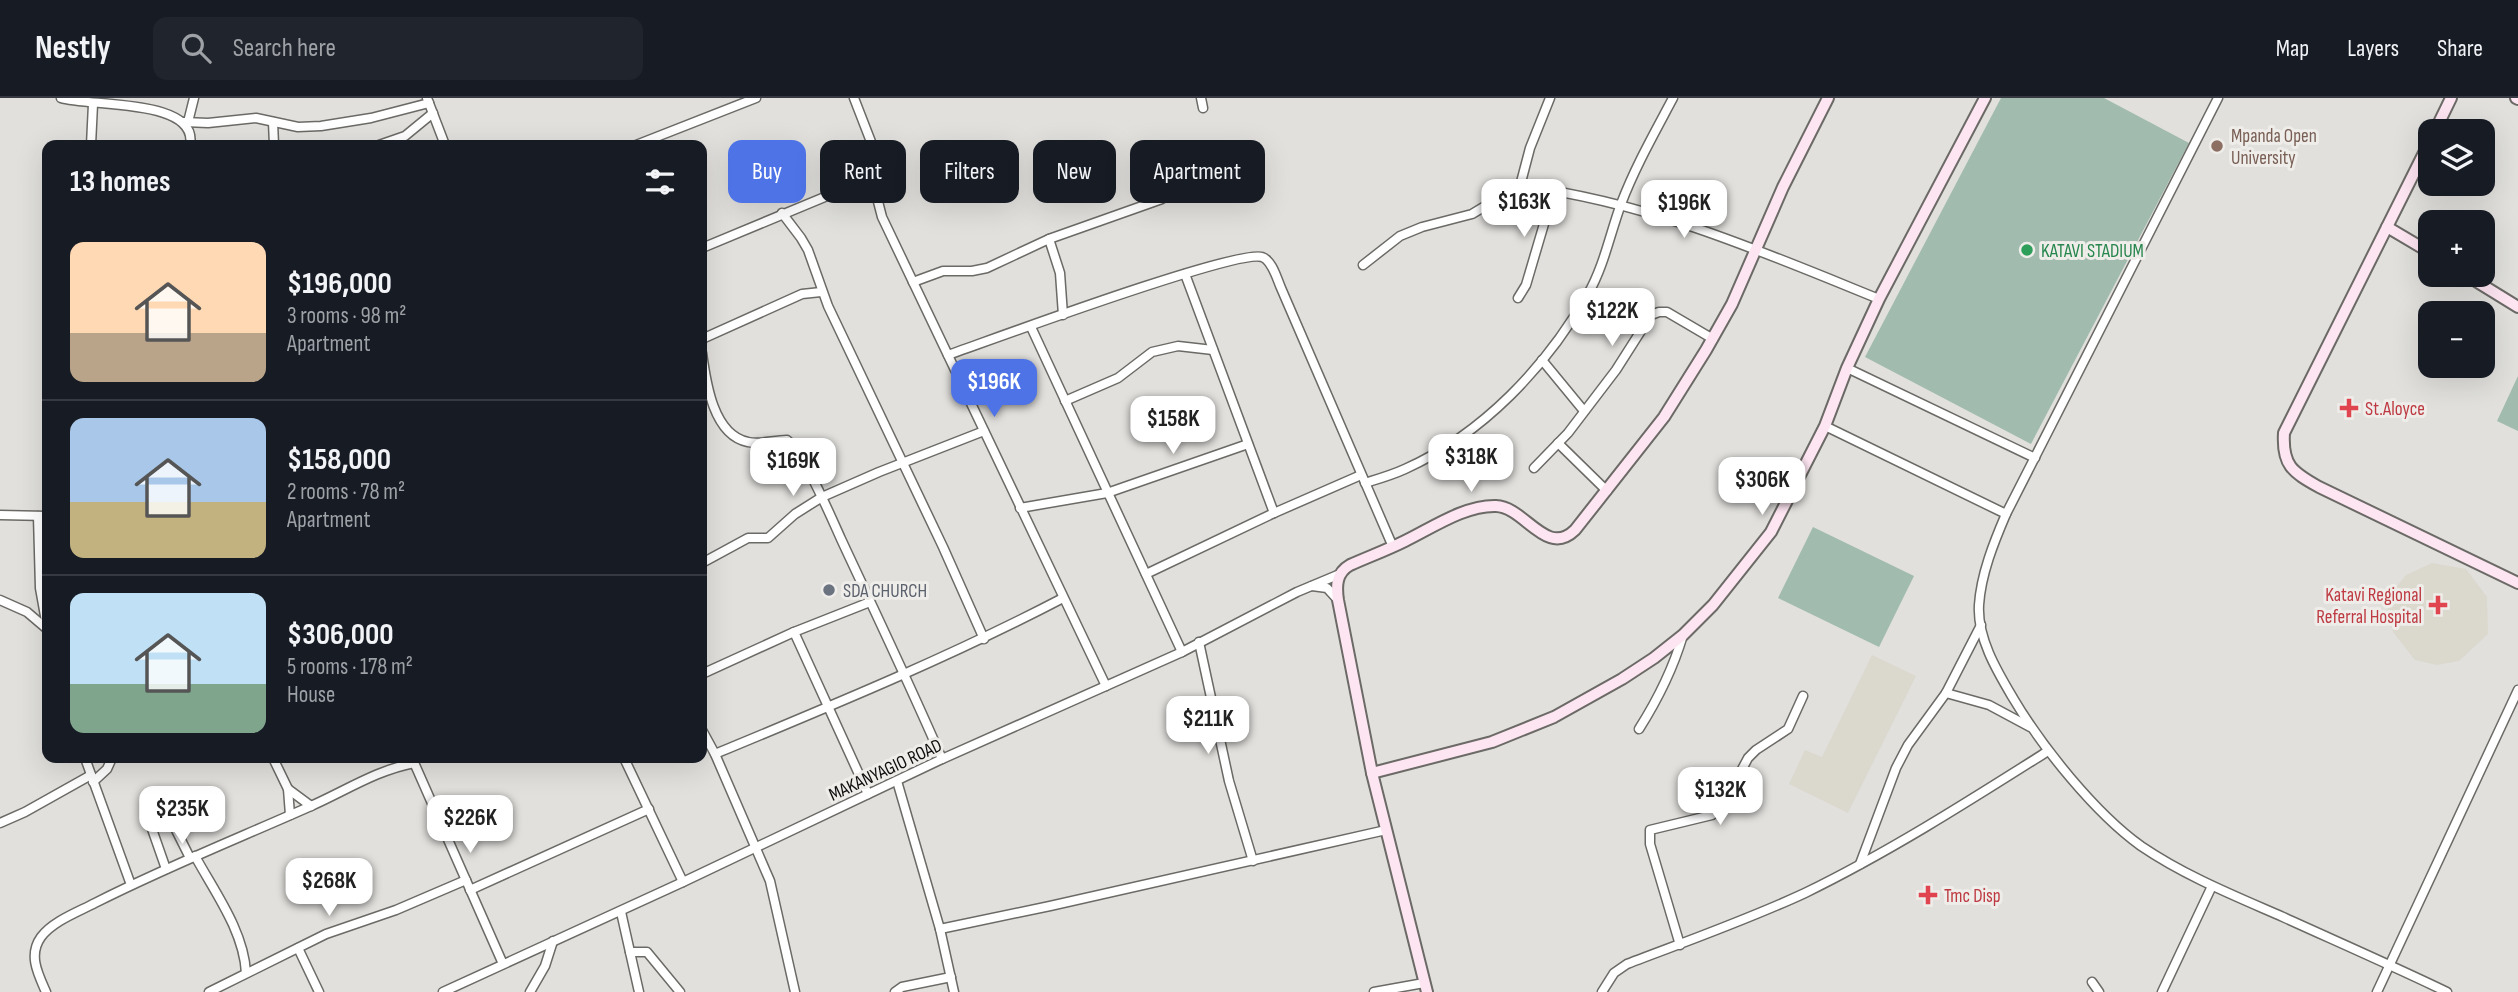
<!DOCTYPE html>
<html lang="en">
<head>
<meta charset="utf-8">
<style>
  :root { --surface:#171b24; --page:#20242c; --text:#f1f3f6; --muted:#9ea1a6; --line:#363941; --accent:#4e73e7 }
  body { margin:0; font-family:"Sofia Sans Condensed",sans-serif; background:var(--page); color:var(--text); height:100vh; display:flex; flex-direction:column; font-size:26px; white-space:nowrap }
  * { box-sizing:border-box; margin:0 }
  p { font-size:23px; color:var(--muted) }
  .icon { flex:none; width:38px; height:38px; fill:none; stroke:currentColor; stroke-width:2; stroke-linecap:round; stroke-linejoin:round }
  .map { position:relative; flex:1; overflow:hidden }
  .drawer { position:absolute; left:42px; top:42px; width:665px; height:623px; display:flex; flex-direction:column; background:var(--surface); border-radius:14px; box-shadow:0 7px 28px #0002 }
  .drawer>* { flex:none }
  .top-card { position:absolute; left:728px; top:42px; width:665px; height:63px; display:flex; gap:14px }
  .fabs { position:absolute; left:2418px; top:21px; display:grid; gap:14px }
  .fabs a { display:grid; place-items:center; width:77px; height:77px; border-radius:14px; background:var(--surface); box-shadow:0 7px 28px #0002; font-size:35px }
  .price { position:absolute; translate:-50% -60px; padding:0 16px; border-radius:14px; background:#fff; color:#222; font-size:23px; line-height:46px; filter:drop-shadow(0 2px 4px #0008) }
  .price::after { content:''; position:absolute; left:50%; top:42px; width:21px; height:16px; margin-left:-10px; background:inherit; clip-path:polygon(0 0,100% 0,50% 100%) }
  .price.selected { background:var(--accent); color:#fff }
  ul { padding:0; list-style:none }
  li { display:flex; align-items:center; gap:21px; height:175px; padding:0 28px }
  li+li { border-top:2px solid var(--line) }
  li span { display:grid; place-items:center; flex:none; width:196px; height:140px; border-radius:14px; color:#555 }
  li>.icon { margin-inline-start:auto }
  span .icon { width:84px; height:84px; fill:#fffc; stroke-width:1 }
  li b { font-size:30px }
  h2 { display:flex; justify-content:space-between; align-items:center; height:84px; padding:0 28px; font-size:30px }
  .pill { padding:0 24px; border-radius:14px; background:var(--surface); box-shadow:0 7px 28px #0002; font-size:24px; line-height:63px }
  .pill.selected { background:var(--accent); color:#fff }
  header { display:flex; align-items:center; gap:42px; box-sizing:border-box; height:98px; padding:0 35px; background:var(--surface); border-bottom:2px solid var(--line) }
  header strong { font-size:33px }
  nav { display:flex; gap:38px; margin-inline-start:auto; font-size:24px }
  .search { width:490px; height:63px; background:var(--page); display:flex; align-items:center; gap:18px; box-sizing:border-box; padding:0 24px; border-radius:14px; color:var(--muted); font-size:26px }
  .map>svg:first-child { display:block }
</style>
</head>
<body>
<header>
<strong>Nestly</strong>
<div class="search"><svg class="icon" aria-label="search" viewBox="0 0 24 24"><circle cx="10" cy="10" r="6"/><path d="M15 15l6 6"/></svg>Search here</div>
<nav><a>Map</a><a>Layers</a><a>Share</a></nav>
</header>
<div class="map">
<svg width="2518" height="894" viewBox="0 0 2518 894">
  <rect width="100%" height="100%" fill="#e1e0dd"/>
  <g fill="#dbd8cd">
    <path d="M2432 465 2466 471 2487 499 2488 536 2459 563 2437 567 2415 562 2393 534 2387 516 2391 496 2406 477Z"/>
    <path d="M1872 557 1916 578 1848 715 1789 686 1805 652 1822 659Z"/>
  </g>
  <g fill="#a1bbae">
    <path d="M2001 0H2104L2189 45 2031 346 1865 259Z"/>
    <path d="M2518 278V333L2497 323Z"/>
    <path d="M1813 429 1914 478 1879 549 1778 500Z"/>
  </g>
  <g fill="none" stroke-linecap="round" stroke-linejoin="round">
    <g stroke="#6b6a66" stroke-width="11">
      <g id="street">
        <path d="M61 0C89 9 199 0 190 47"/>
        <path d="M427 0 445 47"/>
        <path d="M854 0 880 67 881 75 875 92 882 119 1106 588"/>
        <path d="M1201 0 1203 10"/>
        <path d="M2218 0 2006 416C1994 444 1981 476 1979 507 1977 540 1997 573 2013 600 2042 649 2095 715 2141 748 2185 778 2235 798 2283 819 2338 844 2393 868 2447 894"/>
        <path d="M184 24 208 25 256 20 298 29 321 28 371 20 429 5"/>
        <path d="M188 24 194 0"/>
        <path d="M273 24 274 47"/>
        <path d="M91 47 93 6"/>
        <path d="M379 47 405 38 433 15"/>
        <path d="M636 47 756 0"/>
        <path d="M1520 88C1646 103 1763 154 1879 201"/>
        <path d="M782 115 801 140 808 152 828 208 943 449 984 541"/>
        <path d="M1049 141 1060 175 1063 217"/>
        <path d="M702 150 844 91 860 88 875 92"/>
        <path d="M1363 167 1400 138 1422 129 1472 116 1492 104 1512 100 1520 88 1530 50 1550 0"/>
        <path d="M1185 176 1274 415"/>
        <path d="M913 184 943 173H972L987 170 1049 141 1162 101"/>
        <path d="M1518 200 1526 187 1554 92"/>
        <path d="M1031 229 1182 554"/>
        <path d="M702 241 802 196 821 194"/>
        <path d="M702 255C706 284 713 337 748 344 761 347 773 342 787 342 804 355 831 419 841 441 875 514 910 587 942 661"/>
        <path d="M948 257C991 242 1236 151 1262 159 1272 162 1277 181 1281 190L1393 449"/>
        <path d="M1542 262 1584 313"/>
        <path d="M1847 270 2035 360"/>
        <path d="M1065 303 1118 280 1152 254 1178 248 1213 252"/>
        <path d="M1825 328 2006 416"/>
        <path d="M1558 345 1607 393"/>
        <path d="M1534 370 1568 335 1616 272 1651 217 1659 214H1667L1713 241"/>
        <path d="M1365 385C1378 381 1392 377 1405 371 1483 336 1546 269 1588 196 1604 168 1610 136 1621 106 1635 69 1655 34 1673 0"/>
        <path d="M1020 410 1107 395 1248 346"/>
        <path d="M0 417 47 418"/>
        <path d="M38 418 40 490 47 529"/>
        <path d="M702 465 748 440H768L795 416 822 399 879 374 984 333"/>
        <path d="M1146 476 1274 415 1361 377"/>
        <path d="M1312 488 1327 490 1338 502"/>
        <path d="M0 502 27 514 47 531"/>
        <path d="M794 534 868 696"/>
        <path d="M1199 544 1229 683 1253 763"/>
        <path d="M702 576 794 534 870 504"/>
        <path d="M1946 595 1989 607 2030 629"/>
        <path d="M1639 631C1658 601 1673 571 1683 537"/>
        <path d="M702 632 715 656 770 783 795 894"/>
        <path d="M715 656C833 607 950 559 1063 500"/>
        <path d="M85 660 131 787"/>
        <path d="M273 660 288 691 290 717"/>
        <path d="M412 660 503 866"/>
        <path d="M624 660 683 784"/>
        <path d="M897 683 940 831 954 894"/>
        <path d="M93 684 107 671 112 660"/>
        <path d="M288 691 311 708"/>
        <path d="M0 725 25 714 91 677"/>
        <path d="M195 758C214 793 244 833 246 875"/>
        <path d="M1860 766 1896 670 1908 647 1946 595 1981 527"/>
        <path d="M166 771 152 731 158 725 171 722 190 760"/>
        <path d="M470 792 649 711"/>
        <path d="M621 814 639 894"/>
        <path d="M940 831 1050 808 1386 732"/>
        <path d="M1680 847 1650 746V732L1712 717 1722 709 1748 660 1756 652 1788 631 1803 598"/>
        <path d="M298 850 319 894"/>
        <path d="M630 854H647L680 894"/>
        <path d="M2092 884 2099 894"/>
        <path d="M46 894C38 876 28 857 41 839 53 823 78 814 95 805 166 769 239 740 311 708 345 693 377 672 414 665"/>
        <path d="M209 894 326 836 396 812 466 782"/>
        <path d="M443 894 683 784 942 661 1182 554 1297 494 1340 476"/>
        <path d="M530 894 545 868 553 843"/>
        <path d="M895 894 902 889 951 879"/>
        <path d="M1374 894 1424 885"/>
        <path d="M1602 894 1614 875 1627 866C1687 843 1747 822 1805 795 1889 754 1969 703 2048 653"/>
        <path d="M2162 894 2212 788"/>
        <path d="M2377 894 2518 592"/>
      </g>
    </g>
    <g stroke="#6b6a66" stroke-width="14">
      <g id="secondary">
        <path d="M2516 0 2518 1"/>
        <path d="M2435 33 2451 0"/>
        <path d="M2431 41 2284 335C2282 367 2292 374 2319 389L2518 485"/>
        <path d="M2387 129 2431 155"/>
        <path d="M2466 177 2518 209"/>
        <path d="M1372 675 1492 644 1554 619 1622 581 1654 560 1683 537 1713 507 1771 434 1825 328 1847 270 1879 201 1985 0"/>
        <path d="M1427 894 1372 675 1338 502C1336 488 1336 475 1350 467 1368 459 1387 452 1405 443 1432 430 1465 407 1496 408 1525 409 1546 460 1575 432L1664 319 1706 252 1732 206 1783 89 1828 0"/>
      </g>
    </g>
    <use href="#street" stroke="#fff" stroke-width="8"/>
    <use href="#secondary" stroke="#fde5f1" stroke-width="10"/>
  </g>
  <circle fill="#8d6e63" stroke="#efedea" stroke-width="2.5" cx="2217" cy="48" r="7"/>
  <circle fill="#2e9e5b" stroke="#efedea" stroke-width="2.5" cx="2027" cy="152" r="7"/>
  <g fill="#e0444e" stroke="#efedea" stroke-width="2.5">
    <path d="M2345.5 299.5h7v7h7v7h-7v7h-7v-7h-7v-7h7z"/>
    <path d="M2434.5 496.5h7v7h7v7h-7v7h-7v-7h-7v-7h7z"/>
    <path d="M1924.5 786.5h7v7h7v7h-7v7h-7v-7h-7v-7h7z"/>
  </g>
  <circle fill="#6b7280" stroke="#efedea" stroke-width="2.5" cx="829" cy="492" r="7"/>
  <g text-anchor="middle" stroke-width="6" stroke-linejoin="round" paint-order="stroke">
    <g font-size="19" fill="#785e54" stroke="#efedea" text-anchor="start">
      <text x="2231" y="44">Mpanda Open<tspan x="2231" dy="22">University</tspan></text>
    </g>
    <g font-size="19" fill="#27864d" stroke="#efedea" text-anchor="start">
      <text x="2041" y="159">KATAVI STADIUM</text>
    </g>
    <g font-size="19" fill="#be3a42" stroke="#efedea" text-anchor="start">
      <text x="2365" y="317">St.Aloyce</text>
      <text x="2422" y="503" text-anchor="end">Katavi Regional<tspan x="2422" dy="22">Referral Hospital</tspan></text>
      <text x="1944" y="804">Tmc Disp</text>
    </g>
    <g font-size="19" fill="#5b616d" stroke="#efedea" text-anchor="start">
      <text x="843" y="499">SDA CHURCH</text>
    </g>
    <g font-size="19" fill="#0e0e0d" stroke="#efedea">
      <text transform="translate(885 671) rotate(-25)" y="7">MAKANYAGIO ROAD</text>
    </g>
  </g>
</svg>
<div class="fabs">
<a><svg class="icon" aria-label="layers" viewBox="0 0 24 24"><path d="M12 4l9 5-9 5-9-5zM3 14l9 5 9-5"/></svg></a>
<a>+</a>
<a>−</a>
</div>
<b class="price" style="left:1524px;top:141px">$163K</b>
<b class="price" style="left:1684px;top:142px">$196K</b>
<b class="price" style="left:1612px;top:250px">$122K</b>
<b class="price selected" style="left:994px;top:321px">$196K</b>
<b class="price" style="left:1173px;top:358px">$158K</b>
<b class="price" style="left:1471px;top:396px">$318K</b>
<b class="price" style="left:793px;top:400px">$169K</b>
<b class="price" style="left:1762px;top:419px">$306K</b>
<b class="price" style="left:1208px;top:658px">$211K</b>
<b class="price" style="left:1720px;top:729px">$132K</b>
<b class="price" style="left:182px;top:748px">$235K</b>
<b class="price" style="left:470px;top:757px">$226K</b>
<b class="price" style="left:329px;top:820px">$268K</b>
<div class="top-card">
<a class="pill selected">Buy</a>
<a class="pill">Rent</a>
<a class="pill">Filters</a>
<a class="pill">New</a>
<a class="pill">Apartment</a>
</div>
<section class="drawer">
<h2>13 homes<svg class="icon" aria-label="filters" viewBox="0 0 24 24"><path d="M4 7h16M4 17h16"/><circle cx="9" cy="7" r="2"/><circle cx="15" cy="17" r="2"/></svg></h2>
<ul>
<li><span style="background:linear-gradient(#ffd9b3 65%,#b9a48a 0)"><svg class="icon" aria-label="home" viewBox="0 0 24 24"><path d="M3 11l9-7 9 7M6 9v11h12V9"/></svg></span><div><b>$196,000</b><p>3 rooms · 98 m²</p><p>Apartment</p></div></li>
<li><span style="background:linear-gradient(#a9c7e8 60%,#c2b280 0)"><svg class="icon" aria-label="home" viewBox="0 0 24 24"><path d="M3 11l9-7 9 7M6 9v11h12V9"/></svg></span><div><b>$158,000</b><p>2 rooms · 78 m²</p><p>Apartment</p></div></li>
<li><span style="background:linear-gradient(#bfe0f5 65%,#7fa58c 0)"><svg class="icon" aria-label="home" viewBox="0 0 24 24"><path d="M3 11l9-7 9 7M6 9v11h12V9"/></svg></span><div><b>$306,000</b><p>5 rooms · 178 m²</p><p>House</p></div></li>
</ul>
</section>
</div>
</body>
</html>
